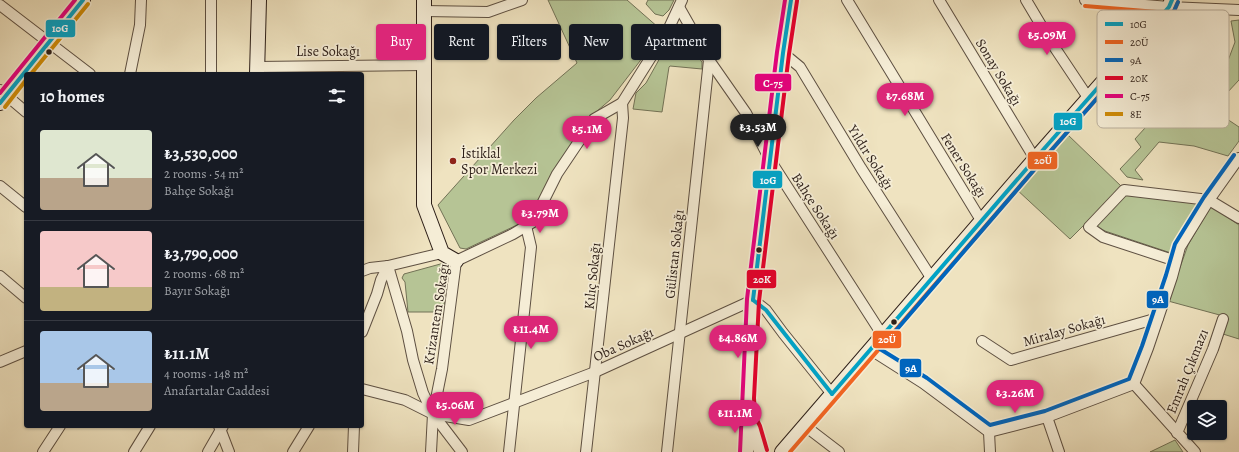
<!DOCTYPE html>
<html lang="en">
<head>
<meta charset="utf-8">
<style>
  :root { --surface:#171b24; --page:#20242c; --text:#f1f3f6; --muted:#9ea1a6; --line:#363941; --accent:#db2777 }
  body { margin:0; font-family:Alegreya,serif; background:var(--page); color:var(--text); height:100vh; display:flex; flex-direction:column; font-size:15px; white-space:nowrap }
  * { box-sizing:border-box; margin:0 }
  p { font-size:13px; color:var(--muted) }
  .icon { flex:none; width:22px; height:22px; fill:none; stroke:currentColor; stroke-width:2; stroke-linecap:round; stroke-linejoin:round }
  .map { position:relative; flex:1; overflow:hidden }
  .drawer { position:absolute; left:24px; top:72px; width:340px; height:356px; display:flex; flex-direction:column; background:var(--surface); border-radius:4px; box-shadow:0 1px 3px #0004 }
  .drawer>* { flex:none }
  .guide { position:absolute; left:376px; top:24px; width:380px; height:36px; display:flex; gap:8px }
  .fabs { position:absolute; left:1187px; top:400px; display:grid; gap:8px }
  .fabs a { display:grid; place-items:center; width:40px; height:40px; border-radius:4px; background:var(--surface); box-shadow:0 1px 3px #0004; font-size:20px }
  .price { position:absolute; translate:-50% -34px; padding:0 9px; border-radius:14px; background:var(--accent); color:#fff; font-size:13px; line-height:26px; filter:drop-shadow(0 1px 2px #0008) }
  .price::after { content:''; position:absolute; left:50%; top:24px; width:12px; height:9px; margin-left:-6px; background:inherit; clip-path:polygon(0 0,100% 0,50% 100%) }
  .price.active { background:#222; color:#fff }
  ul { padding:0; list-style:none }
  li { display:flex; align-items:center; gap:12px; height:100px; padding:0 16px }
  li+li { border-top:1px solid var(--line) }
  li span { display:grid; place-items:center; flex:none; width:112px; height:80px; border-radius:4px; color:#555 }
  li>.icon { margin-inline-start:auto }
  span .icon { width:48px; height:48px; fill:#fffc; stroke-width:1 }
  li b { font-size:17px }
  h2 { display:flex; justify-content:space-between; align-items:center; height:48px; padding:0 16px; font-size:17px }
  .tag { padding:0 14px; border-radius:4px; background:var(--surface); box-shadow:0 1px 3px #0004; font-size:14px; line-height:36px }
  .tag.active { background:var(--accent); color:#fff }
  .map>svg:first-child { display:block }
</style>
</head>
<body>
<div class="map">
<svg width="1239" height="452" viewBox="0 0 1239 452">
  <rect width="100%" height="100%" fill="#efe3c0"/>
  <filter id="stains"><feTurbulence type="fractalNoise" baseFrequency=".005" numOctaves="4"/><feColorMatrix values="0 0 0 0 .2 0 0 0 0 .09 0 0 0 0 .02 0 0 0 .5 -.17"/></filter>
  <radialGradient id="worn" r=".72"><stop offset=".6" stop-color="#630" stop-opacity="0"/><stop offset="1" stop-color="#630" stop-opacity=".3"/></radialGradient>
  <g fill="#b6c495" stroke="#727256">
    <path d="M548 0H627L659 28 640 61 610 100 590 117 528 217 517 225 466 249 460 248 438 205 514 120 536 98 577 63Z"/>
    <path d="M648 0H674L669 10 663 16 655 14 646 4Z"/>
    <path d="M1239 20V80L1212 109 1239 127V141L1228 156 1194 146 1159 142 1135 170 1143 180 1127 177 1120 169 1141 147 1135 139 1176 94 1147 67 1149 64 1180 87 1188 86 1226 66 1235 42 1231 21Z"/>
    <path d="M678 30 702 62V69L670 66 669 67 662 112 633 109 636 93 646 83 675 31Z"/>
    <path d="M1067 134 1122 187 1070 239 1015 188Z"/>
    <path d="M1127 193 1201 202 1171 253 1105 231 1095 226Z"/>
    <path d="M1211 206 1239 225V339L1223 334 1227 317 1168 301 1188 245Z"/>
    <path d="M444 263 449 270 445 283 444 312H408L405 282 402 278 404 274Z"/>
    <path d="M1175 440 1183 452H1150Z"/>
  </g>
  <g fill="none" stroke-linecap="round" stroke-linejoin="round">
    <g stroke="#5e5042" stroke-width="12">
      <g id="street">
        <path d="M847 0 982 222"/>
        <path d="M939 0 1035 159"/>
        <path d="M1026 0 1051 42 1089 99"/>
        <path d="M1085 0 1169 7 1239 10"/>
        <path d="M0 5 90 74"/>
        <path d="M679 7 709 60 746 113 770 160 883 336"/>
        <path d="M424 11 488 12 522 0"/>
        <path d="M783 53 800 67 861 168 932 279"/>
        <path d="M257 67 424 65"/>
        <path d="M130 74 140 25 141 0"/>
        <path d="M211 74V0"/>
        <path d="M0 90 26 112"/>
        <path d="M0 186 26 207"/>
        <path d="M1176 261 1103 237 1089 227 1124 190 1209 200 1239 218"/>
        <path d="M388 266 407 331 413 360 423 393 433 414 431 452"/>
        <path d="M362 271 370 268 388 266 442 253"/>
        <path d="M0 276 26 298"/>
        <path d="M362 332 377 294 381 280 388 266"/>
        <path d="M982 341 1011 360 1158 318"/>
        <path d="M871 350 923 383 989 432"/>
        <path d="M0 362 26 351"/>
        <path d="M1134 384 1195 452"/>
        <path d="M362 389 405 400 433 414 469 420 595 372 753 300 766 310 783 333 832 394"/>
        <path d="M433 414 442 369 456 261 513 234 533 222 557 174 594 119 622 103 668 30 682 0"/>
        <path d="M433 414 462 452"/>
        <path d="M1047 417 1059 452"/>
        <path d="M219 426 229 452"/>
        <path d="M805 426 839 452"/>
        <path d="M989 432 1047 417 1134 384 1148 348 1172 277 1180 247 1209 200 1239 158"/>
        <path d="M989 432 990 452"/>
        <path d="M1177 433 1213 349 1223 319"/>
        <path d="M43 452 60 426"/>
        <path d="M134 452 150 426"/>
        <path d="M208 452 223 426"/>
        <path d="M293 452 309 426"/>
        <path d="M353 452 354 426"/>
        <path d="M509 452 531 247 526 226"/>
        <path d="M586 452 623 118 622 103"/>
        <path d="M667 452 709 60"/>
      </g>
    </g>
    <g stroke="#2d1f18" stroke-width="16">
      <g id="secondary">
        <path d="M424 0V205L442 253 456 261"/>
        <path d="M257 74 259 0"/>
        <path d="M0 103 83 0"/>
        <path d="M751 422 754 428 761 452"/>
        <path d="M746 452 753 300 783 53 791 0"/>
        <path d="M782 452 1035 159 1169 7 1172 0"/>
      </g>
    </g>
    <use href="#street" stroke="#f5edd6" stroke-width="10"/>
    <use href="#secondary" stroke="#f5edd6" stroke-width="14"/>
    <g stroke="#f5edd6" stroke-width="7">
      <g id="bus-1">
        <path d="M0 103 83 0"/>
        <path d="M753 300 783 53 791 0"/>
        <path d="M753 300 766 310 832 394"/>
        <path d="M832 394 1035 159 1169 7 1172 0"/>
      </g>
    </g>
    <g stroke="#f5edd6" stroke-width="7">
      <g id="bus-2">
        <path d="M1085 6 1169 13"/>
        <path d="M790 452 1040 163 1174 11 1178 2"/>
      </g>
    </g>
    <g stroke="#f5edd6" stroke-width="7">
      <path id="bus-3" d="M1178 2 1174 11 1040 163 880 349 927 378 990 425 1045 411 1129 379 1142 346 1166 275 1175 244 1204 197 1234 155"/>
    </g>
    <g stroke="#f5edd6" stroke-width="7">
      <path id="bus-4" d="M767 450 760 426 755 416 754 398 759 301 789 54 797 1"/>
    </g>
    <g stroke="#f5edd6" stroke-width="7">
      <g id="bus-5">
        <path d="M0 93 75 0"/>
        <path d="M740 452 747 299 777 52 785 0"/>
      </g>
    </g>
    <g stroke="#f5edd6" stroke-width="7">
      <g id="bus-6">
        <path d="M31 74 88 4"/>
        <path d="M5 107 26 80"/>
      </g>
    </g>
    <use href="#bus-1" stroke="#02a2c5" stroke-width="4"/>
    <use href="#bus-2" stroke="#f26522" stroke-width="4"/>
    <use href="#bus-3" stroke="#0065bd" stroke-width="4"/>
    <use href="#bus-4" stroke="#e4002b" stroke-width="4"/>
    <use href="#bus-5" stroke="#e5007d" stroke-width="4"/>
    <use href="#bus-6" stroke="#cf8b05" stroke-width="4"/>
  </g>
  <g fill="#2d1f18" stroke="#f5edd6" stroke-width="1.5">
    <circle cx="49" cy="52" r="3.5"/>
    <circle cx="759" cy="250" r="3.5"/>
    <circle cx="894" cy="322" r="3.5"/>
  </g>
  <circle fill="#8f2418" stroke="#f5edd6" stroke-width="1.5" cx="453" cy="161" r="4"/>
  <g text-anchor="middle" stroke-width="3.5" stroke-linejoin="round" paint-order="stroke">
    <g font-size="14" fill="#2d1f18" stroke="#f5edd6">
      <text x="328" y="56">Lise Sokağı</text>
      <text transform="translate(999 72) rotate(59)" y="5">Sonay Sokağı</text>
      <text transform="translate(871 157) rotate(58)" y="5">Yıldır Sokağı</text>
      <text transform="translate(964 165) rotate(58)" y="5">Fener Sokağı</text>
      <text transform="translate(816 206) rotate(57)" y="5">Bahçe Sokağı</text>
      <text transform="translate(674 254) rotate(-84)" y="5">Gülistan Sokağı</text>
      <text transform="translate(592 276) rotate(-84)" y="5">Kılıç Sokağı</text>
      <text transform="translate(436 314) rotate(-81)" y="5">Krizantem Sokağı</text>
      <text transform="translate(1064 330) rotate(-16)" y="5">Miralay Sokağı</text>
      <text transform="translate(623 344) rotate(-24)" y="5">Oba Sokağı</text>
      <text transform="translate(1187 371) rotate(-68)" y="5">Emrah Çıkmazı</text>
    </g>
    <g font-size="14" fill="#2d1f18" stroke="#f5edd6" text-anchor="start">
      <text x="461" y="158">İstiklal<tspan x="461" dy="16">Spor Merkezi</tspan></text>
    </g>
  </g>
  <rect x="1097" y="10" width="132" height="118" rx="6" fill="#f5edd6" stroke="#b9af9d" stroke-width="1"/>
  <rect x="1105" y="22" width="18" height="4" fill="#02a2c5"/>
  <rect x="1105" y="40" width="18" height="4" fill="#f26522"/>
  <rect x="1105" y="58" width="18" height="4" fill="#0065bd"/>
  <rect x="1105" y="76" width="18" height="4" fill="#e4002b"/>
  <rect x="1105" y="94" width="18" height="4" fill="#e5007d"/>
  <rect x="1105" y="112" width="18" height="4" fill="#cf8b05"/>
  <g font-size="11" fill="#2d1f18">
    <text x="1130" y="28">10G</text>
    <text x="1130" y="46">20Ü</text>
    <text x="1130" y="64">9A</text>
    <text x="1130" y="82">20K</text>
    <text x="1130" y="100">C-75</text>
    <text x="1130" y="118">8E</text>
  </g>
  <g stroke="#f5edd6" stroke-width="1.5">
    <rect x="45" y="19" width="31" height="19" rx="4" fill="#02a2c5"/>
    <rect x="754" y="73" width="38" height="19" rx="4" fill="#e5007d"/>
    <rect x="1053" y="112" width="30" height="19" rx="4" fill="#02a2c5"/>
    <rect x="1027" y="151" width="31" height="19" rx="4" fill="#f26522"/>
    <rect x="752" y="170" width="31" height="19" rx="4" fill="#02a2c5"/>
    <rect x="746" y="269" width="31" height="20" rx="4" fill="#e4002b"/>
    <rect x="1146" y="290" width="23" height="19" rx="4" fill="#0065bd"/>
    <rect x="872" y="330" width="30" height="19" rx="4" fill="#f26522"/>
    <rect x="899" y="358" width="23" height="20" rx="4" fill="#0065bd"/>
  </g>
  <g font-size="11" text-anchor="middle" font-weight="bold" fill="#fff">
    <text x="60" y="32">10G</text>
    <text x="773" y="87">C-75</text>
    <text x="1068" y="125">10G</text>
    <text x="1043" y="164">20Ü</text>
    <text x="768" y="184">10G</text>
    <text x="762" y="283">20K</text>
    <text x="1158" y="303">9A</text>
    <text x="887" y="343">20Ü</text>
    <text x="911" y="372">9A</text>
  </g>
  <rect width="100%" height="100%" filter="url(#stains)"/>
  <rect width="100%" height="100%" fill="url(#worn)"/>
</svg>
<div class="fabs">
<a><svg class="icon" aria-label="layers" viewBox="0 0 24 24"><path d="M12 4l9 5-9 5-9-5zM3 14l9 5 9-5"/></svg></a>
</div>
<b class="price" style="left:1047px;top:56px">₺5.09M</b>
<b class="price" style="left:905px;top:117px">₺7.68M</b>
<b class="price active" style="left:758px;top:148px">₺3.53M</b>
<b class="price" style="left:587px;top:150px">₺5.1M</b>
<b class="price" style="left:540px;top:234px">₺3.79M</b>
<b class="price" style="left:531px;top:350px">₺11.4M</b>
<b class="price" style="left:738px;top:359px">₺4.86M</b>
<b class="price" style="left:1015px;top:414px">₺3.26M</b>
<b class="price" style="left:455px;top:426px">₺5.06M</b>
<b class="price" style="left:735px;top:434px">₺11.1M</b>
<div class="guide">
<a class="tag active">Buy</a>
<a class="tag">Rent</a>
<a class="tag">Filters</a>
<a class="tag">New</a>
<a class="tag">Apartment</a>
</div>
<section class="drawer">
<h2>10 homes<svg class="icon" aria-label="filters" viewBox="0 0 24 24"><path d="M4 7h16M4 17h16"/><circle cx="9" cy="7" r="2"/><circle cx="15" cy="17" r="2"/></svg></h2>
<ul>
<li><span style="background:linear-gradient(#dfe7d0 60%,#b9a48a 0)"><svg class="icon" aria-label="home" viewBox="0 0 24 24"><path d="M3 11l9-7 9 7M6 9v11h12V9"/></svg></span><div><b>₺3,530,000</b><p>2 rooms · 54 m²</p><p>Bahçe Sokağı</p></div></li>
<li><span style="background:linear-gradient(#f6c9c9 70%,#c2b280 0)"><svg class="icon" aria-label="home" viewBox="0 0 24 24"><path d="M3 11l9-7 9 7M6 9v11h12V9"/></svg></span><div><b>₺3,790,000</b><p>2 rooms · 68 m²</p><p>Bayır Sokağı</p></div></li>
<li><span style="background:linear-gradient(#a9c7e8 65%,#b9a48a 0)"><svg class="icon" aria-label="home" viewBox="0 0 24 24"><path d="M3 11l9-7 9 7M6 9v11h12V9"/></svg></span><div><b>₺11.1M</b><p>4 rooms · 148 m²</p><p>Anafartalar Caddesi</p></div></li>
</ul>
</section>
</div>
</body>
</html>
